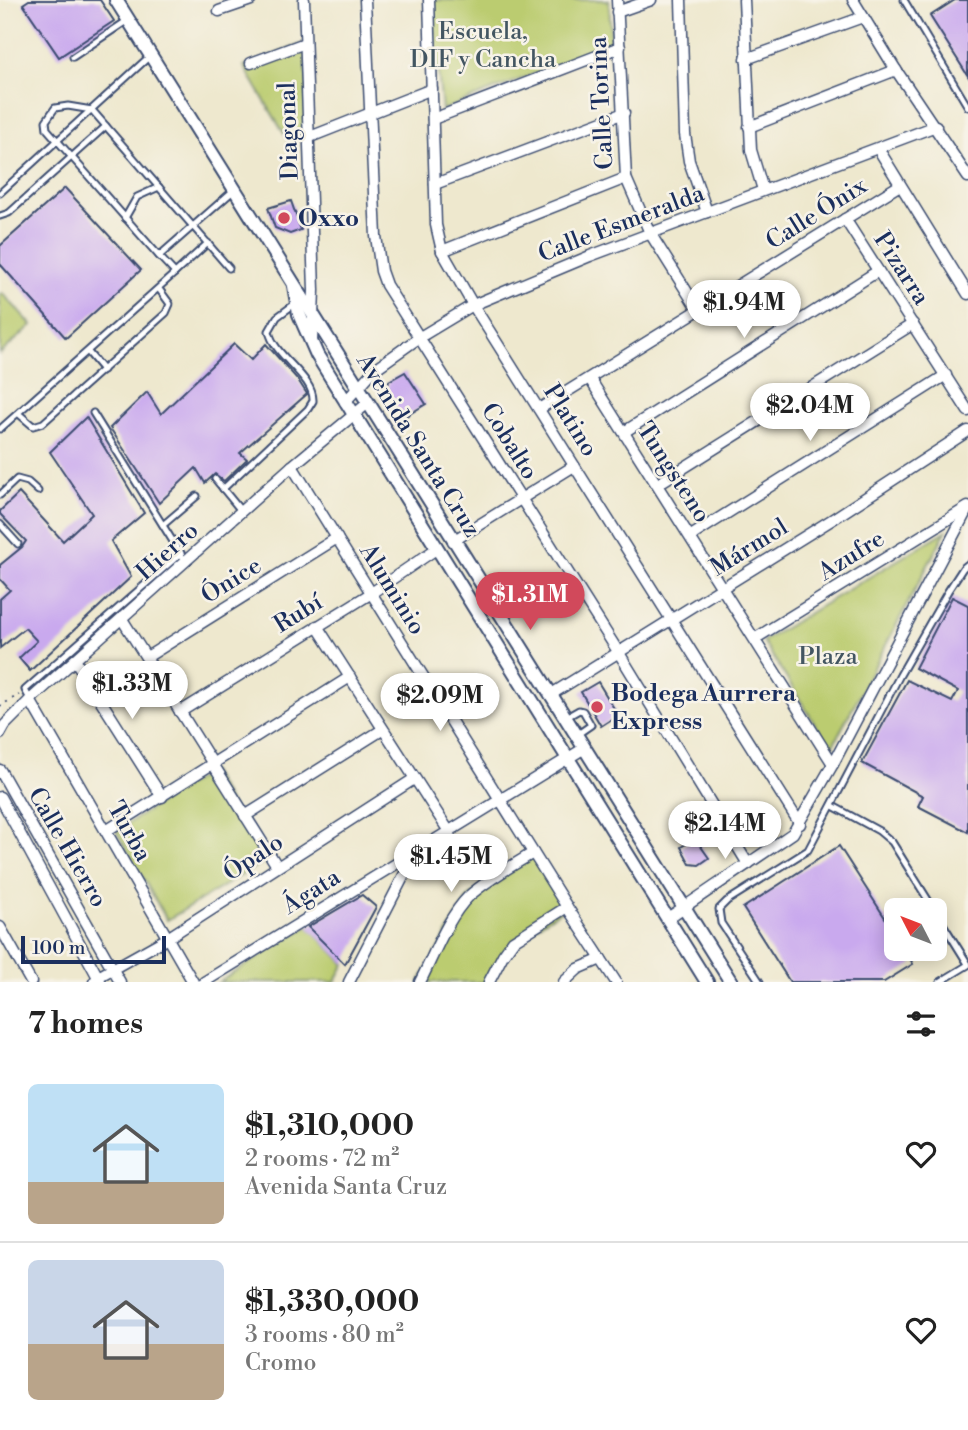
<!DOCTYPE html>
<html lang="en">
<head>
<meta charset="utf-8">
<style>
  :root { --surface:#fff; --page:#f6f6f6; --text:#222; --muted:#767676; --line:#e0e0e0; --accent:#d1495b }
  body { margin:0; font-family:"Libre Bodoni",serif; background:var(--page); color:var(--text); height:100vh; display:flex; flex-direction:column; font-size:26px; white-space:nowrap }
  * { box-sizing:border-box; margin:0 }
  p { font-size:23px; color:var(--muted) }
  .icon { flex:none; width:38px; height:38px; fill:none; stroke:currentColor; stroke-width:2; stroke-linecap:round; stroke-linejoin:round }
  .map { position:relative; height:982px; overflow:hidden }
  .details { display:flex; flex-direction:column; background:var(--surface); flex:1 }
  .details>* { flex:none }
  .needle { width:46px; rotate:312deg }
  .fabs { position:absolute; left:884px; top:898px; display:grid; gap:14px }
  .fabs a { display:grid; place-items:center; width:63px; height:63px; border-radius:10px; background:var(--surface); box-shadow:0 4px 18px #0003; font-size:35px }
  .scale { position:absolute; left:21px; bottom:18px; width:145px; box-sizing:border-box; padding-left:7px; border:4px solid #1b2f5e; border-top:0; font-size:19px; line-height:24px; white-space:nowrap; color:#1b2f5e; -webkit-text-stroke:5px #f7f3e8; paint-order:stroke }
  .price { position:absolute; translate:-50% -60px; padding:0 16px; border-radius:24px; background:#fff; color:#222; font-size:23px; line-height:46px; filter:drop-shadow(0 2px 4px #0008) }
  .price::after { content:''; position:absolute; left:50%; top:42px; width:21px; height:16px; margin-left:-10px; background:inherit; clip-path:polygon(0 0,100% 0,50% 100%) }
  .price.current { background:var(--accent); color:#fff }
  ul { padding:0; list-style:none }
  li { display:flex; align-items:center; gap:21px; height:175px; padding:0 28px }
  li+li { border-top:2px solid var(--line) }
  li span { display:grid; place-items:center; flex:none; width:196px; height:140px; border-radius:10px; color:#555 }
  li>.icon { margin-inline-start:auto }
  span .icon { width:84px; height:84px; fill:#fffc; stroke-width:1 }
  li b { font-size:30px }
  h2 { display:flex; justify-content:space-between; align-items:center; height:84px; padding:0 28px; font-size:30px }
  .map>svg:first-child { display:block }
</style>
</head>
<body>
<div class="map">
<svg width="968" height="982" viewBox="0 0 968 982">
  <rect width="100%" height="100%" fill="#f7f3e8"/>
  <filter id="ink" filterUnits="userSpaceOnUse"><feTurbulence type="fractalNoise" baseFrequency=".0143" numOctaves="2"/><feDisplacementMap in="SourceGraphic" scale="14" xChannelSelector="R" yChannelSelector="G"/><feConvolveMatrix kernelMatrix="1 2 1 2 8 2 1 2 1" color-interpolation-filters="sRGB"/></filter>
  <filter id="wash" filterUnits="userSpaceOnUse"><feTurbulence type="fractalNoise" baseFrequency=".00686" numOctaves="4" result="noise"/><feDisplacementMap in="SourceGraphic" scale="28" xChannelSelector="R" yChannelSelector="G"/><feGaussianBlur stdDeviation="1.57" result="paint"/><feColorMatrix in="noise" values="0 0 0 0 0 0 0 0 0 0 0 0 0 0 0 0 0 1.4 0 .05"/><feComposite in="paint" operator="in"/></filter>
  <g filter="url(#wash)">
    <rect width="100%" height="100%" fill="#eee8ce"/>
    <g fill="#bbcc6f" stroke="#6b7e66" stroke-width="2">
      <path d="M431 0H609L611 44 442 110Z"/>
      <path d="M305 43 310 137 289 142 244 66Z"/>
      <path d="M2 293 32 325 0 354V294Z"/>
      <path d="M946 531 831 749 763 641Z"/>
      <path d="M210 771 265 861 167 920 116 831Z"/>
      <path d="M533 853 567 907 513 941 489 982H420L468 897Z"/>
      <path d="M308 926 345 964 335 982H219Z"/>
    </g>
    <g id="blocks">
      <g fill="#c9a9ee">
        <path d="M29 0H100L114 21 59 57 23 4Z"/>
        <path d="M955 0H968V76L930 16Z"/>
        <path d="M65 188 141 270 66 338 0 264V246Z"/>
        <path d="M291 201 301 230 290 234 275 228 268 208Z"/>
        <path d="M234 344 251 360 266 344 298 380 307 394 240 453 247 459 224 481 215 474 205 483 196 468 159 503 110 428 147 392 161 414Z"/>
        <path d="M405 372 426 404 403 418 386 392 389 381Z"/>
        <path d="M86 417 144 513 111 541 131 577 30 671 19 658 37 641 25 628 0 648V599L10 590 0 579V565L22 547 26 541 0 514V511L19 493 63 541 92 514 50 452Z"/>
        <path d="M952 597 968 605V832L918 806 923 796 862 763 907 680 952 702 958 691 915 668Z"/>
        <path d="M598 682 618 715 601 726 581 692Z"/>
        <path d="M695 838 709 858 699 865 690 864 681 847Z"/>
        <path d="M839 846 896 935V948H904L913 964 884 982H790L743 908Z"/>
        <path d="M362 895 376 907 345 964 308 927Z"/>
      </g>
    </g>
  </g>
  <g filter="url(#ink)">
    <use href="#blocks" fill-opacity="0" stroke="#3b4b6f" stroke-width="2"/>
    <g fill="none" stroke-linecap="round" stroke-linejoin="round">
      <g stroke="#3b4b6f" stroke-width="9">
        <g id="service">
          <path d="M904 0 968 107"/>
          <path d="M73 57 128 20"/>
          <path d="M0 193 151 55"/>
          <path d="M0 216 9 213 106 126"/>
          <path d="M125 218 137 197 159 187"/>
          <path d="M208 243 175 273 159 256 233 191"/>
          <path d="M159 256 47 129 46 121 55 108 68 106 92 110 229 268"/>
          <path d="M88 352 103 370"/>
          <path d="M93 413 182 556"/>
          <path d="M19 414 33 426 43 423 166 313 170 304 159 289"/>
          <path d="M0 429 175 273"/>
          <path d="M215 479 242 512"/>
          <path d="M223 489 308 409 313 401C314 376 274 357 269 331L277 317 296 303"/>
          <path d="M0 495 17 479 28 482 38 491"/>
          <path d="M0 524 18 544"/>
          <path d="M163 525 197 496"/>
          <path d="M30 699 25 690 181 553"/>
          <path d="M565 718 579 710 583 711 591 725 578 734"/>
          <path d="M833 806 879 831 892 842 968 964"/>
          <path d="M760 982 721 923 719 909 727 901 808 850 900 675 948 591 963 568 968 564"/>
          <path d="M940 982 968 965"/>
        </g>
      </g>
      <g stroke="#3b4b6f" stroke-width="13">
        <g id="minor">
          <path d="M304 0 314 290 312 342"/>
          <path d="M365 0 376 236 381 271 386 285 619 653 748 864"/>
          <path d="M429 0 436 225 442 251 473 305 800 824"/>
          <path d="M617 0 626 178 650 233 699 311"/>
          <path d="M681 0 685 134 689 161 707 212"/>
          <path d="M744 0 751 150 763 190"/>
          <path d="M853 0 896 70 968 177"/>
          <path d="M219 11 251 0"/>
          <path d="M617 12 651 0"/>
          <path d="M746 59 863 17"/>
          <path d="M251 63 305 43"/>
          <path d="M433 119 620 47"/>
          <path d="M749 127 896 70"/>
          <path d="M310 137 432 89"/>
          <path d="M879 150 968 294"/>
          <path d="M435 184 624 113"/>
          <path d="M845 219 968 411"/>
          <path d="M442 251 626 178"/>
          <path d="M590 379 833 764"/>
          <path d="M345 402 375 369 420 337 473 305 590 256 936 126"/>
          <path d="M539 409 900 185"/>
          <path d="M624 432 878 271"/>
          <path d="M292 466 567 907 616 982"/>
          <path d="M658 484 913 324"/>
          <path d="M691 536 946 375"/>
          <path d="M453 541 574 466"/>
          <path d="M122 619 277 866"/>
          <path d="M317 626 450 833"/>
          <path d="M756 638 968 507"/>
          <path d="M147 657 337 538"/>
          <path d="M75 660 162 797"/>
          <path d="M550 695 833 519 968 431"/>
          <path d="M30 700 193 982"/>
          <path d="M180 712 370 594 436 549"/>
          <path d="M0 734 5 725 30 700 292 466 368 403"/>
          <path d="M0 770 120 982"/>
          <path d="M0 797 100 981"/>
          <path d="M245 816 382 730"/>
          <path d="M106 831 350 677"/>
          <path d="M668 918 793 833 833 764 968 508"/>
          <path d="M0 927 31 982"/>
          <path d="M94 982 98 977 166 939 414 779"/>
          <path d="M204 982 583 749"/>
          <path d="M349 982 416 852"/>
          <path d="M420 982C434 955 447 918 469 896 488 879 512 866 533 853"/>
          <path d="M489 982 503 955 513 941 567 907"/>
          <path d="M564 982 578 969 601 959"/>
        </g>
      </g>
      <g stroke="#3b4b6f" stroke-width="16">
        <g id="tertiary">
          <path d="M116 0 731 982"/>
          <path d="M294 286 299 314 317 355 707 982"/>
        </g>
      </g>
      <path stroke="#3b4b6f" stroke-width="2" stroke-dasharray="2 5" stroke-linecap="butt" d="M0 706 19 695"/>
      <use href="#service" stroke="#fff" stroke-width="5"/>
      <use href="#minor" stroke="#fff" stroke-width="10"/>
      <use href="#tertiary" stroke="#fff" stroke-width="12"/>
    </g>
  </g>
  <g fill="#d1495b" stroke="#f7f3e8" stroke-width="2.5">
    <circle cx="284" cy="218" r="7"/>
    <circle cx="597" cy="707" r="7"/>
  </g>
  <g text-anchor="middle" stroke-width="5" stroke-linejoin="round" paint-order="stroke">
    <g font-size="24" fill="#435662" stroke="#f7f3e8">
      <text x="483" y="39">Escuela,<tspan x="483" dy="28">DIF y Cancha</tspan></text>
      <text x="828" y="664">Plaza</text>
    </g>
    <g font-size="24" fill="#1b2f5e" stroke="#f7f3e8">
      <text transform="translate(601 103) rotate(-93)" y="8">Calle Torina</text>
      <text transform="translate(288 131) rotate(-92)" y="8">Diagonal</text>
      <text transform="translate(816 213) rotate(-32)" y="8">Calle Ónix</text>
      <text transform="translate(621 223) rotate(-21)" y="8">Calle Esmeralda</text>
      <text transform="translate(902 268) rotate(57)" y="8">Pizarra</text>
      <text transform="translate(571 420) rotate(58)" y="8">Platino</text>
      <text transform="translate(510 441) rotate(58)" y="8">Cobalto</text>
      <text transform="translate(419 445) rotate(58)" y="8">Avenida Santa Cruz</text>
      <text transform="translate(674 472) rotate(57)" y="8">Tungsteno</text>
      <text transform="translate(749 547) rotate(-32)" y="8">Mármol</text>
      <text transform="translate(167 551) rotate(-42)" y="8">Hierro</text>
      <text transform="translate(851 555) rotate(-32)" y="8">Azufre</text>
      <text transform="translate(231 580) rotate(-32)" y="8">Ónice</text>
      <text transform="translate(393 589) rotate(58)" y="8">Aluminio</text>
      <text transform="translate(298 613) rotate(-32)" y="8">Rubí</text>
      <text transform="translate(130 831) rotate(61)" y="8">Turba</text>
      <text transform="translate(68 847) rotate(60)" y="8">Calle Hierro</text>
      <text transform="translate(253 857) rotate(-33)" y="8">Ópalo</text>
      <text transform="translate(311 891) rotate(-32)" y="8">Ágata</text>
    </g>
    <g font-size="24" font-weight="bold" fill="#1b2f5e" stroke="#f7f3e8" text-anchor="start">
      <text x="298" y="226">Oxxo</text>
      <text x="611" y="701">Bodega Aurrera<tspan x="611" dy="28">Express</tspan></text>
    </g>
  </g>
</svg>
<div class="fabs">
<a><svg class="needle" viewBox="-14 -14 28 28"><path d="M0-13l5 13h-10z" fill="#e53935"/><path d="M0 13l5-13h-10z" fill="#767676"/></svg></a>
</div>
<div class="scale">100 m</div>
<b class="price" style="left:744px;top:340px">$1.94M</b>
<b class="price" style="left:810px;top:443px">$2.04M</b>
<b class="price current" style="left:530px;top:632px">$1.31M</b>
<b class="price" style="left:132px;top:721px">$1.33M</b>
<b class="price" style="left:440px;top:733px">$2.09M</b>
<b class="price" style="left:725px;top:861px">$2.14M</b>
<b class="price" style="left:451px;top:894px">$1.45M</b>
</div>
<section class="details">
<h2>7 homes<svg class="icon" aria-label="filters" viewBox="0 0 24 24"><path d="M4 7h16M4 17h16"/><circle cx="9" cy="7" r="2"/><circle cx="15" cy="17" r="2"/></svg></h2>
<ul>
<li><span style="background:linear-gradient(#bfe0f5 70%,#b9a48a 0)"><svg class="icon" aria-label="home" viewBox="0 0 24 24"><path d="M3 11l9-7 9 7M6 9v11h12V9"/></svg></span><div><b>$1,310,000</b><p>2 rooms · 72 m²</p><p>Avenida Santa Cruz</p></div><svg class="icon" aria-label="heart" viewBox="0 0 24 24"><path d="M12 20l-8-8c-3-5 5-10 8-4 3-6 11-1 8 4z"/></svg></li>
<li><span style="background:linear-gradient(#c9d6e8 60%,#b9a48a 0)"><svg class="icon" aria-label="home" viewBox="0 0 24 24"><path d="M3 11l9-7 9 7M6 9v11h12V9"/></svg></span><div><b>$1,330,000</b><p>3 rooms · 80 m²</p><p>Cromo</p></div><svg class="icon" aria-label="heart" viewBox="0 0 24 24"><path d="M12 20l-8-8c-3-5 5-10 8-4 3-6 11-1 8 4z"/></svg></li>
</ul>
</section>
</body>
</html>
